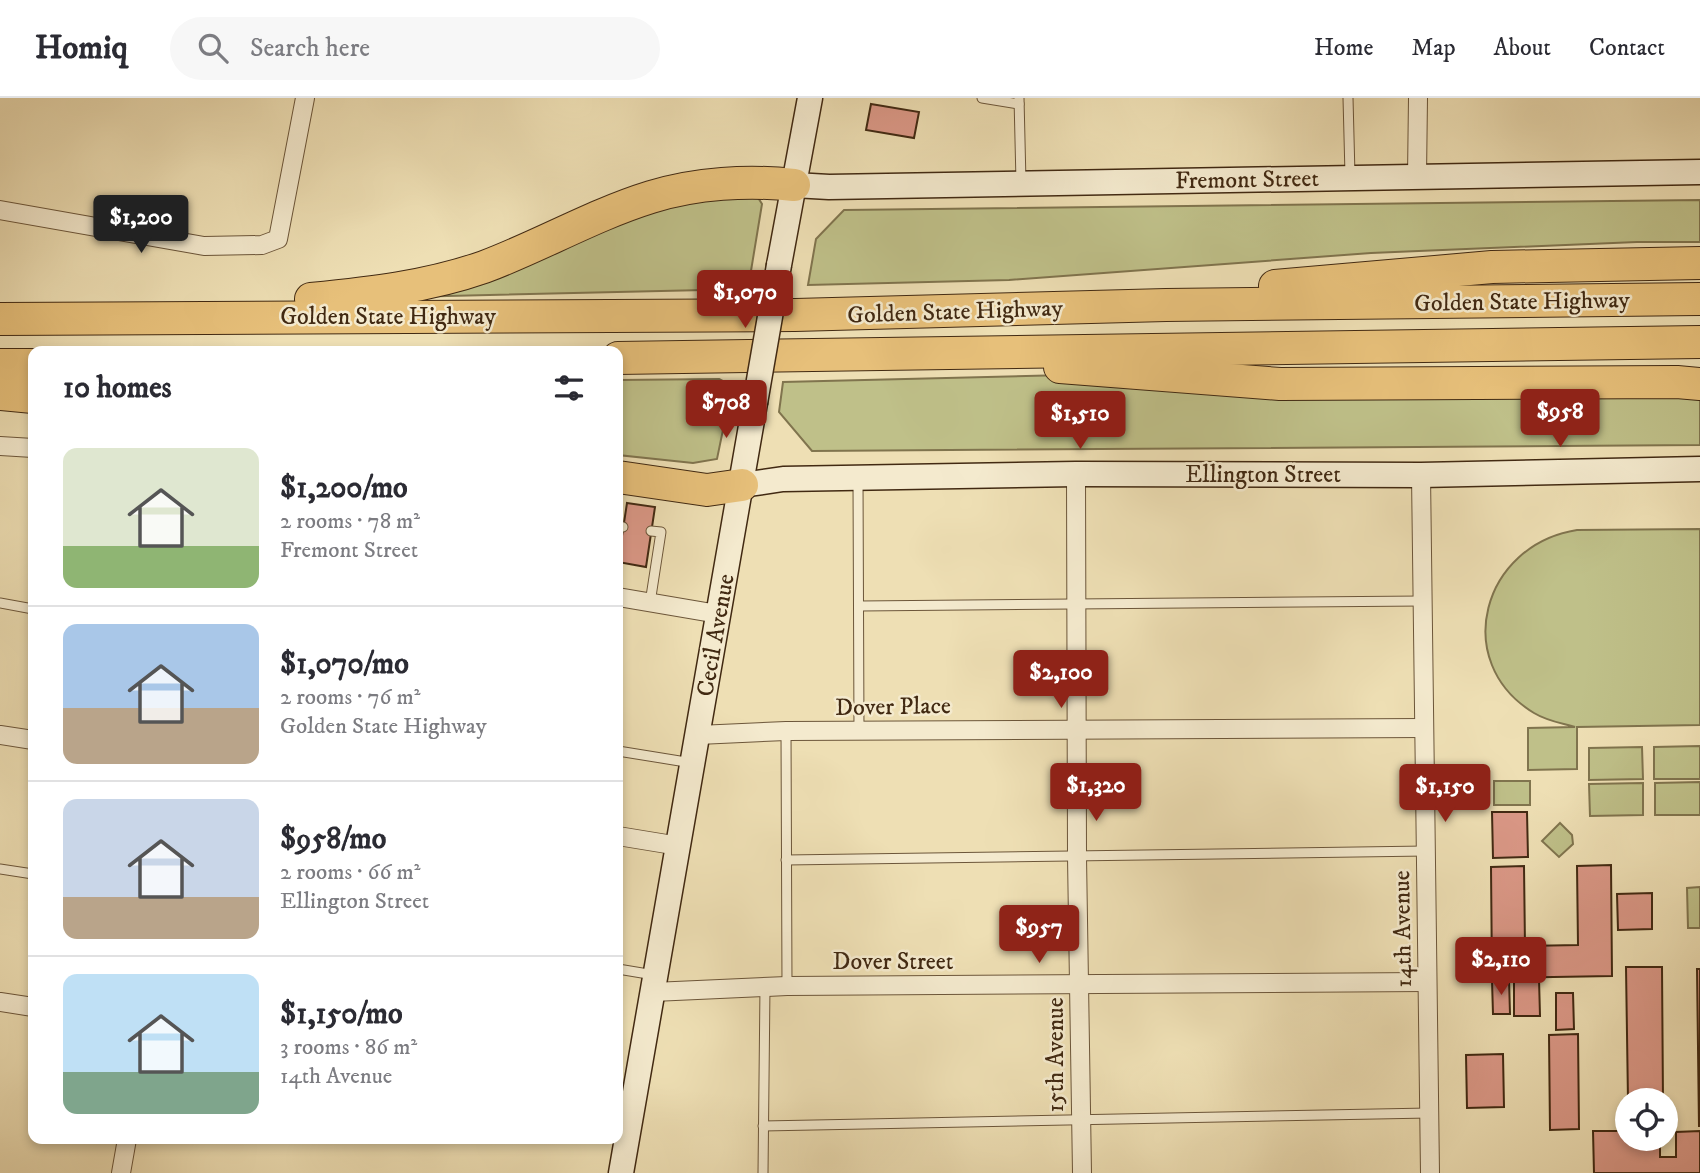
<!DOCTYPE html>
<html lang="en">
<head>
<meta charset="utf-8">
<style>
  :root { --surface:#fff; --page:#f7f7f7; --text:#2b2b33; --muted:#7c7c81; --line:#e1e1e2; --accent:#8f2418 }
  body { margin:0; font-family:"IM FELL DW Pica",serif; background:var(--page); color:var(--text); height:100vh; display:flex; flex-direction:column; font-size:26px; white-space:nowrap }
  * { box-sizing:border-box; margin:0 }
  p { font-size:23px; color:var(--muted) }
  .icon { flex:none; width:38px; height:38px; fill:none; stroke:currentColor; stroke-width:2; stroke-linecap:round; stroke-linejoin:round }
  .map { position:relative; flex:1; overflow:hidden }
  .drawer { position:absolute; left:28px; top:248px; width:595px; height:798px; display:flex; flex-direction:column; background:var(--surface); border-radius:14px; box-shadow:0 4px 10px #0003 }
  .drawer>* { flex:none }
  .tools { position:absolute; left:1615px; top:990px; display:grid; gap:14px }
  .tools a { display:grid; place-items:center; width:63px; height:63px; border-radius:50%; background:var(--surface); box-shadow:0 4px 10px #0003; font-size:35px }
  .price { position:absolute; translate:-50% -60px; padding:0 16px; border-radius:7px; background:var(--accent); color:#fff; font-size:23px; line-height:46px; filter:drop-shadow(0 2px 4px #0008) }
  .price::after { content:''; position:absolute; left:50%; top:42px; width:21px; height:16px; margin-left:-10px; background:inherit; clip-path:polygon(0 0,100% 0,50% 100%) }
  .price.on { background:#222; color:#fff }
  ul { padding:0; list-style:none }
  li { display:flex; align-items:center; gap:21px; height:175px; padding:0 35px }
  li+li { border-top:2px solid var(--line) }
  li span { display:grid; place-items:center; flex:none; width:196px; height:140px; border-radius:14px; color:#555 }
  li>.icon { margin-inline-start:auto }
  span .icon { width:84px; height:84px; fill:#fffc; stroke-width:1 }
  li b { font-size:30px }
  h2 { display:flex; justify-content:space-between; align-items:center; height:84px; padding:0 35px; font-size:30px }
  header { display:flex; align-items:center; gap:42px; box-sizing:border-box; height:98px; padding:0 35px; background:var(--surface); border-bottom:2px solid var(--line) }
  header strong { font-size:33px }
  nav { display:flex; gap:38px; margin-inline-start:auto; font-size:24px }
  .search { width:490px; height:63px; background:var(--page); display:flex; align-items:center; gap:18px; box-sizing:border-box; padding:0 24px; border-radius:38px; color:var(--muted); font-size:26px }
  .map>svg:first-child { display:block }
</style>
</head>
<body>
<header>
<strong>Homiq</strong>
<div class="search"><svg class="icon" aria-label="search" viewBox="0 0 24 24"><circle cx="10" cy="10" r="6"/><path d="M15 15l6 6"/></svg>Search here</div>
<nav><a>Home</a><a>Map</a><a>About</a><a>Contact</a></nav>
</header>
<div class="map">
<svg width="1700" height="1075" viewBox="0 0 1700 1075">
  <rect width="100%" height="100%" fill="#eedfb4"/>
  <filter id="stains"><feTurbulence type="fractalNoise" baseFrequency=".00286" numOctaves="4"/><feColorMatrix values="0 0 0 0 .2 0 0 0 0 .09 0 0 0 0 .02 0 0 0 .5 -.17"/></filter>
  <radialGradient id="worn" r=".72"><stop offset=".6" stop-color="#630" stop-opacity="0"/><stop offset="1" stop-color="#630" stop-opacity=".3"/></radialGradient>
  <g fill="#bfc089" stroke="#80744e" stroke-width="2">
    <path d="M757 98 762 106 748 191 406 199 655 106Z"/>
    <path d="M1700 102V144H1637L1371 155 1009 182 808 187 816 141 844 112Z"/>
    <path d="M1066 277 1700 299V347L812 353 779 314 783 284Z"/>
    <path d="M719 281 732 288 717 361 693 365 618 357V282Z"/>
    <path d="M1700 431V627L1577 629V671L1528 672V630L1575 629C1561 625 1547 623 1534 615 1450 564 1482 447 1577 432Z"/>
    <path d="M1700 648V681H1654V649Z"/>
    <path d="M1642 649 1643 681 1589 682V650Z"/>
    <rect x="1494" y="683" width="36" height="24"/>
    <path d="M1700 684V717H1655V685Z"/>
    <path d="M1643 685V717L1590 718 1589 686Z"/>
    <path d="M1560 725 1572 737 1573 746 1559 759 1542 743Z"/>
    <path d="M1700 789V830H1688L1687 790Z"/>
  </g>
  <g fill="#db9887" stroke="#412912" stroke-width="2">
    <path d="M871 6 919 14 914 40 866 32Z"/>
    <path d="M627 405 655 409 646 469 618 464Z"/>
    <path d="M1492 714H1527L1528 759 1493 760Z"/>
    <path d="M1611 767 1612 878 1492 880 1491 769 1524 768 1525 848 1578 847 1577 768Z"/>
    <path d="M1652 795V831L1618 832 1617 796Z"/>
    <path d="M1626 869H1662L1663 1003H1628Z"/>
    <path d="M1697 871H1700V1028H1699Z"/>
    <path d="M1509 881 1510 916H1493L1492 882Z"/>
    <path d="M1539 881 1540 918H1514V882Z"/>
    <path d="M1556 895H1573L1574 931 1556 932Z"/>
    <path d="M1578 936 1579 1031 1550 1032 1549 937Z"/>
    <path d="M1503 956 1504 1009 1467 1010 1466 957Z"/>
    <path d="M1593 1033H1628V1041H1660V1059H1676V1034L1700 1033V1075H1594Z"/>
  </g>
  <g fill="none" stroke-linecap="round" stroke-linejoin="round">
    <g stroke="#6c563a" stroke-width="11">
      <g id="service">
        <path d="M982 0 1019 6"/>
        <path d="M1019 0 1021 84"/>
        <path d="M1348 0 1350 77"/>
        <path d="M858 381 859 633"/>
        <path d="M618 428 623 429"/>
        <path d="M0 505 33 511"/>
        <path d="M650 505 661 434 651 433"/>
        <path d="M860 508 1422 503"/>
        <path d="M786 633 787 888"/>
        <path d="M618 653 692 665"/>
        <path d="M786 762 1426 753"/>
        <path d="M0 771 33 776"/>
        <path d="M618 871 654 877"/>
        <path d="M763 1028 1429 1015"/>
        <path d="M763 1075 765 889"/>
      </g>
    </g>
    <g stroke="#6c563a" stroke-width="20">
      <g id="minor">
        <path d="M1417 78 1418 0"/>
        <path d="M0 112 204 148 262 147 278 141 305 0"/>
        <path d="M0 348 33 350"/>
        <path d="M1076 376 1077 759 1082 1075"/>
        <path d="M1421 377 1430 1075"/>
        <path d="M618 499 718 516"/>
        <path d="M0 637 33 642"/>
        <path d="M698 637 786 633 1424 630"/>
        <path d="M618 738 679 748"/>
        <path d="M653 894 787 888 1427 884"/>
        <path d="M0 904 33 909"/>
        <path d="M121 1075 127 1041"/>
      </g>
    </g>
    <g stroke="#412912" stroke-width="27">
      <g id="secondary">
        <path d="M794 87 829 89 1700 74"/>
        <path d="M779 167 810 0"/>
        <path d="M742 387 783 381 1076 376 1421 377 1700 371"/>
        <path d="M621 1075 755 305"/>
      </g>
    </g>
    <g stroke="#412912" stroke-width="34">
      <g id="motorway">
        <path d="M1275 188 1492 169 1700 165"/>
        <path d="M311 201C370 195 427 189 484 169 540 148 593 117 651 99 696 85 748 82 794 87"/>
        <path d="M0 221 795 217 1166 207 1700 201"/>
        <path d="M618 260 1700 244"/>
        <path d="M0 267H33"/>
        <path d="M1060 269 1280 286 1677 284 1700 286"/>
        <path d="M0 296 33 299"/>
        <path d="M618 379 707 392 742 387"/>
      </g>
    </g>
    <use href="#service" stroke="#f4eace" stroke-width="9"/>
    <use href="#minor" stroke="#f4eace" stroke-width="18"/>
    <use href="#secondary" stroke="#f4eace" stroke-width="24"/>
    <use href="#motorway" stroke="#e7c07a" stroke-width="32"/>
    <g stroke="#412912" stroke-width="27" stroke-linecap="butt">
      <path id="secondary-bridge" d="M755 305 779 167"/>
    </g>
    <use href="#secondary-bridge" stroke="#f4eace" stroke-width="24"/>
  </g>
  <g text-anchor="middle" stroke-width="5" stroke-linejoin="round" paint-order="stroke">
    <g font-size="24" fill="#412912" stroke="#f4eace">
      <text transform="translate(1247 81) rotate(-1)" y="8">Fremont Street</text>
      <text transform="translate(1522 203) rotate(-1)" y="8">Golden State Highway</text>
      <text transform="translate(955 213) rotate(-2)" y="8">Golden State Highway</text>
      <text x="388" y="226">Golden State Highway</text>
      <text x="1263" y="384">Ellington Street</text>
      <text transform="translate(715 537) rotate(-80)" y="8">Cecil Avenue</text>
      <text transform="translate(893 608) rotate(-1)" y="8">Dover Place</text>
      <text transform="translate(1402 831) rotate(-91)" y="8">14th Avenue</text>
      <text x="893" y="871">Dover Street</text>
      <text transform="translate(1055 957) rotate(-90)" y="8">15th Avenue</text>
    </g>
  </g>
  <rect width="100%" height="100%" filter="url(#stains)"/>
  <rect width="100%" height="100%" fill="url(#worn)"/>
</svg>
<div class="tools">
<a><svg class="icon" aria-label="locate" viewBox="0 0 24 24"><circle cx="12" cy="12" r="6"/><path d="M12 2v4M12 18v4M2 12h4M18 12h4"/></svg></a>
</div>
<b class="price on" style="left:141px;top:157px">$1,200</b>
<b class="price" style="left:745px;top:232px">$1,070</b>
<b class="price" style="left:726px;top:342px">$708</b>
<b class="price" style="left:1560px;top:351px">$958</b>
<b class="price" style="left:1080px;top:353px">$1,510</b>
<b class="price" style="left:1061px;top:612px">$2,100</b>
<b class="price" style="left:1096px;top:725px">$1,320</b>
<b class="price" style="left:1445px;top:726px">$1,150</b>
<b class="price" style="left:1039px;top:867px">$957</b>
<b class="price" style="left:1501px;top:899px">$2,110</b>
<section class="drawer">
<h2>10 homes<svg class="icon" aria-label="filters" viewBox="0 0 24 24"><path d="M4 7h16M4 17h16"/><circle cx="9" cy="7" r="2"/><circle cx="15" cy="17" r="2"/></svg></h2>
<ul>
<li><span style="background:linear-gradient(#dfe7d0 70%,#8fb573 0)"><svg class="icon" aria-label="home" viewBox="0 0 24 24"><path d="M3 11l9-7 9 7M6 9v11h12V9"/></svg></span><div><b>$1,200/mo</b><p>2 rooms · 78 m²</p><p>Fremont Street</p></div></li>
<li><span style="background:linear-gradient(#a9c7e8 60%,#b9a48a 0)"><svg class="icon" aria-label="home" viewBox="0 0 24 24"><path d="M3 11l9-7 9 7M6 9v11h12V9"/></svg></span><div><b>$1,070/mo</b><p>2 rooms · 76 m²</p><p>Golden State Highway</p></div></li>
<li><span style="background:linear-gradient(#c9d6e8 70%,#b9a48a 0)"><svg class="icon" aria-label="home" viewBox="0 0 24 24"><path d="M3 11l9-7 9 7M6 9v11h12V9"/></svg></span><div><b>$958/mo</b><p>2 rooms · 66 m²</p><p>Ellington Street</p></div></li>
<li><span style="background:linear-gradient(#bfe0f5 70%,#7fa58c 0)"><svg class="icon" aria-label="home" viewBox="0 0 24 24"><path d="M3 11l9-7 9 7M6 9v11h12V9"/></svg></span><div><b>$1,150/mo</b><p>3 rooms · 86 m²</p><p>14th Avenue</p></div></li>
</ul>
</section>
</div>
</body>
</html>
